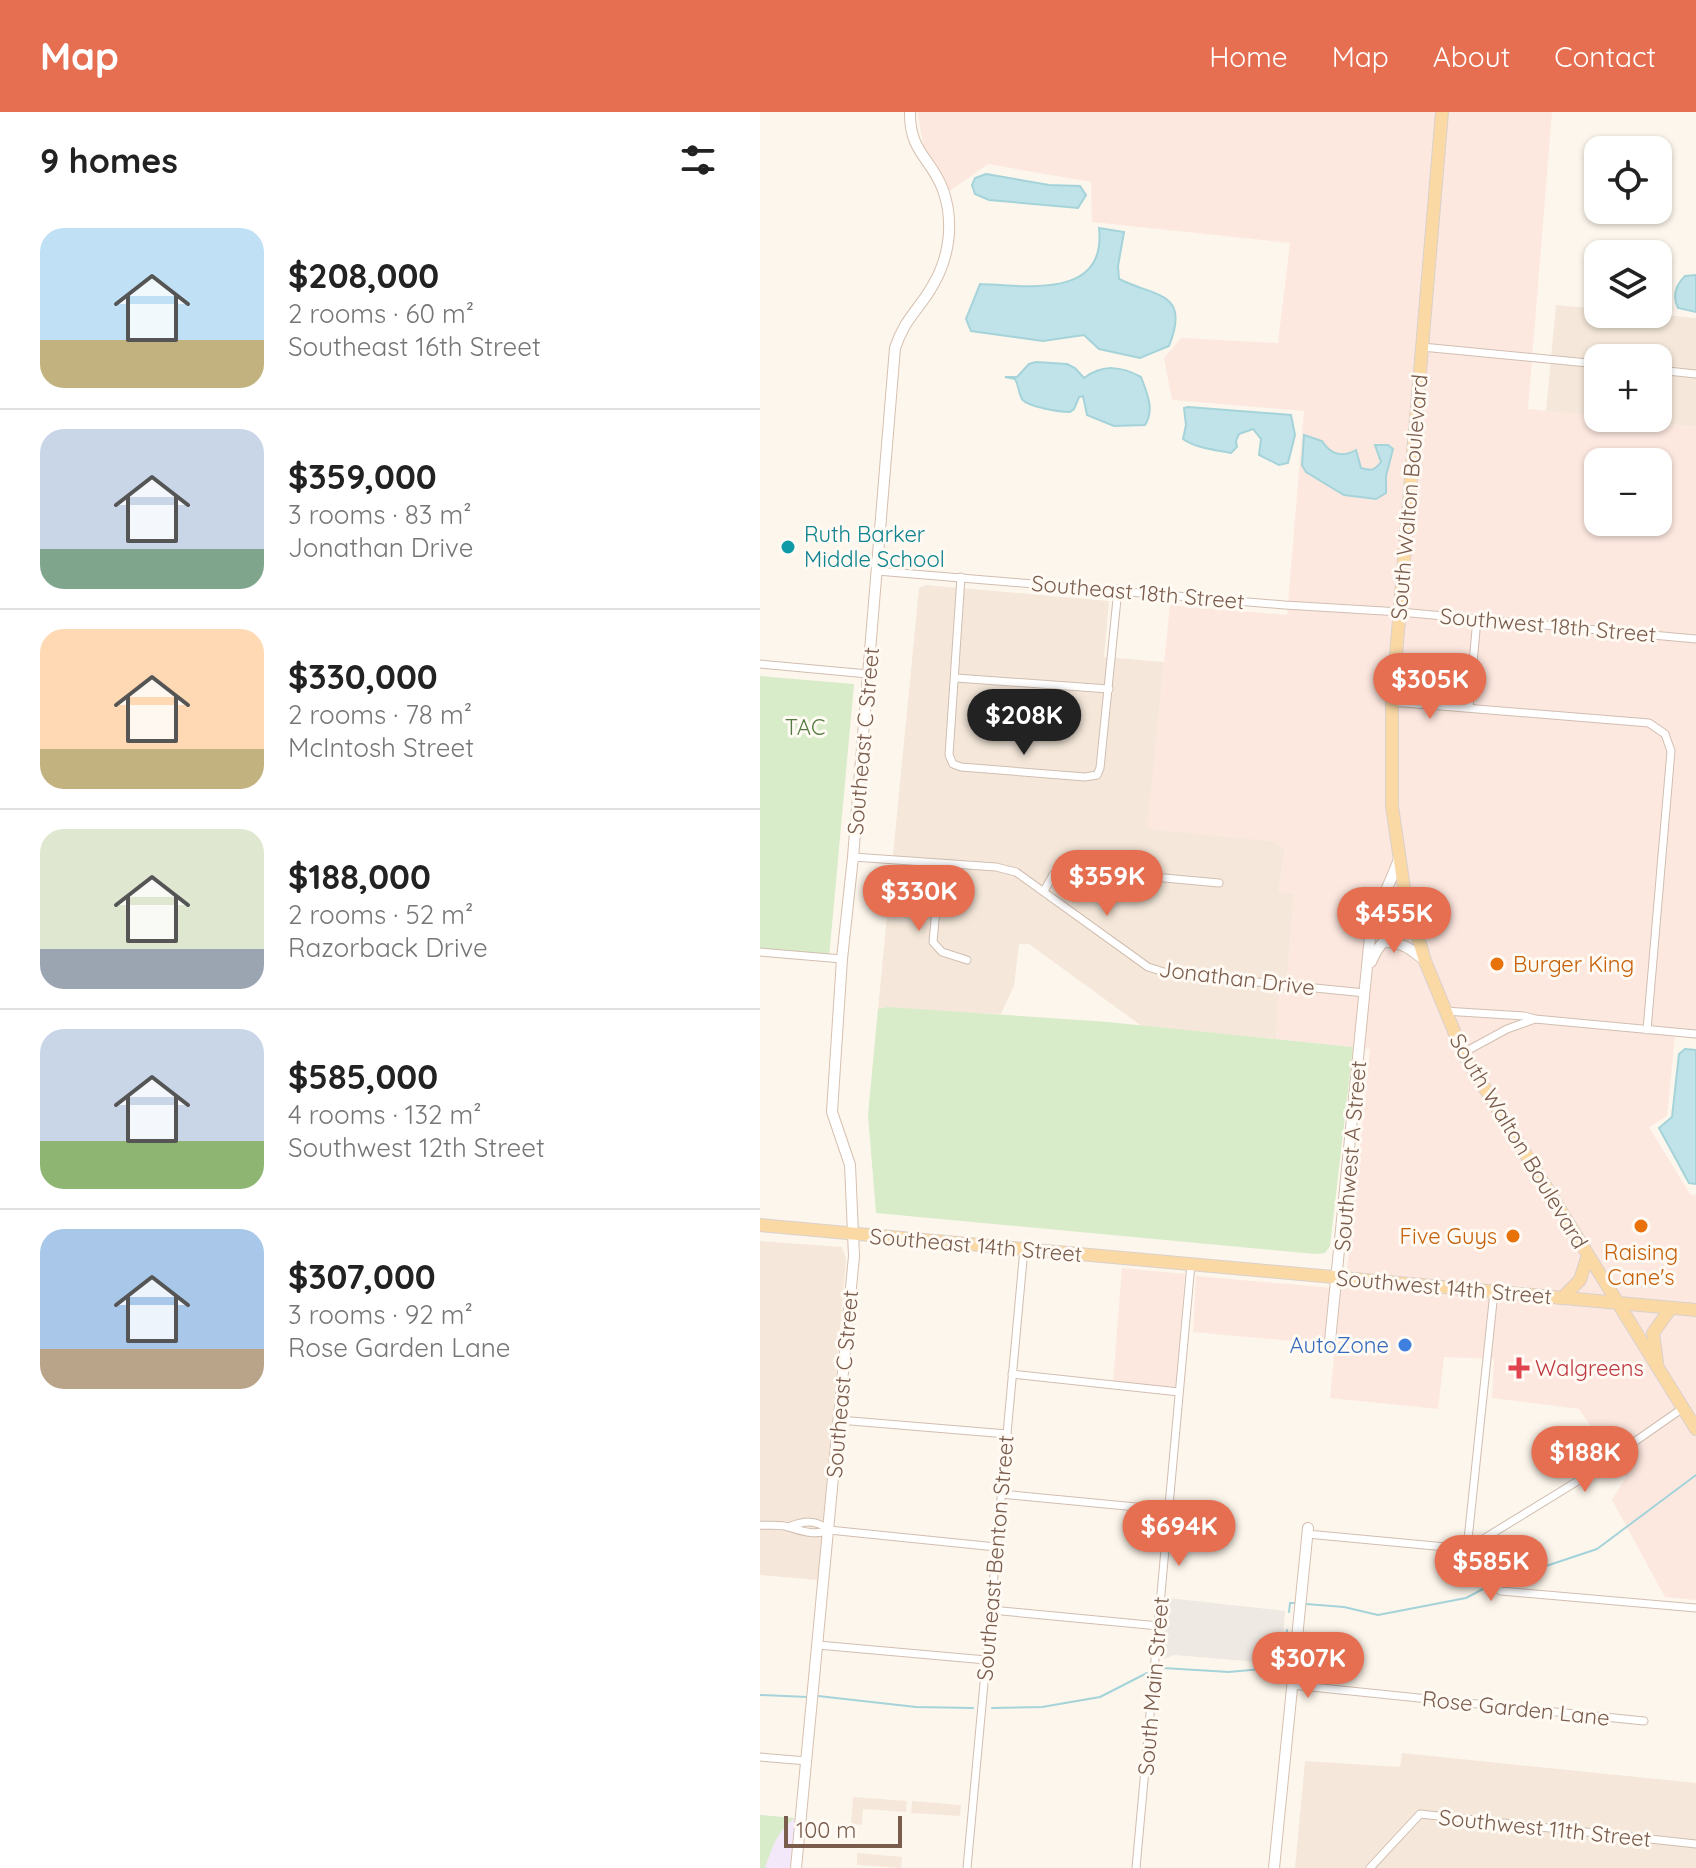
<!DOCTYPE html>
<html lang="en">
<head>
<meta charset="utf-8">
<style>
  :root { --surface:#fff; --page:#f6f6f6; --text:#222; --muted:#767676; --line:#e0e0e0; --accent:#e76f51 }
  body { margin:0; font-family:Quicksand,sans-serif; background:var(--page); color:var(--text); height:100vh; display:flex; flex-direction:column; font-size:30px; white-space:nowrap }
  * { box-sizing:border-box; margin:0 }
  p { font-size:26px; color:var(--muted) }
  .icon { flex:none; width:44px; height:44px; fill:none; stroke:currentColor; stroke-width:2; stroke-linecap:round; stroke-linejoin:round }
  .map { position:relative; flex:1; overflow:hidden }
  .sheet { display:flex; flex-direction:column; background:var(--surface); width:760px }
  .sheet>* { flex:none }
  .tools { position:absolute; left:824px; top:24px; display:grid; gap:16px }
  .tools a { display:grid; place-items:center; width:88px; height:88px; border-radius:16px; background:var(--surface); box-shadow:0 2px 6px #0004; font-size:40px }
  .scale { position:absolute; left:24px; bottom:20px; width:118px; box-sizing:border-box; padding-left:8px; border:4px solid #7a5c4d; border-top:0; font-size:22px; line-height:28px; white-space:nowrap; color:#7a5c4d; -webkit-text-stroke:6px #fffaf3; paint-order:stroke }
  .price { position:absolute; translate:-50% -68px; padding:0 18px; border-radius:28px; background:var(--accent); color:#fff; font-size:26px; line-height:52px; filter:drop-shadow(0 2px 4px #0008) }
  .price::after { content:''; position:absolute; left:50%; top:48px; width:24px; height:18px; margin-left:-12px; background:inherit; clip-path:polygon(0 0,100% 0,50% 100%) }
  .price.selected { background:#222; color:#fff }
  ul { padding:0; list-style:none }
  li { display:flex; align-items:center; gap:24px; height:200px; padding:0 40px }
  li+li { border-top:2px solid var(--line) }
  li span { display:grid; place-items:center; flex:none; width:224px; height:160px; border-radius:24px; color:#555 }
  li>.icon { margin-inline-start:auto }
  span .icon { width:96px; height:96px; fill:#fffc; stroke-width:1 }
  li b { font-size:34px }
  h2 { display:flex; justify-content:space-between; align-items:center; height:96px; padding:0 40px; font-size:34px }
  header { display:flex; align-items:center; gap:48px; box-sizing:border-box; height:112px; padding:0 40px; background:var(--accent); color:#fff }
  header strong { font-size:38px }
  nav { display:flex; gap:44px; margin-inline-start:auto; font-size:28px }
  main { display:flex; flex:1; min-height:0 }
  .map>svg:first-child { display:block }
</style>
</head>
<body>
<header>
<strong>Map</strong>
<nav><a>Home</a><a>Map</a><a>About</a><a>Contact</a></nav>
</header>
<main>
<section class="sheet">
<h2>9 homes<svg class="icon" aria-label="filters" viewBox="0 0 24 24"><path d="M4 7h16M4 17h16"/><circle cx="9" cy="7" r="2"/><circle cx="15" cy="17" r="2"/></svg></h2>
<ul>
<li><span style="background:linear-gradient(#bfe0f5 70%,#c2b280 0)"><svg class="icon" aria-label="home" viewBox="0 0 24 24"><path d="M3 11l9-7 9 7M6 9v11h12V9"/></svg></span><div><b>$208,000</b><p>2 rooms · 60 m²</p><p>Southeast 16th Street</p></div></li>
<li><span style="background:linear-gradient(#c9d6e8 75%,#7fa58c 0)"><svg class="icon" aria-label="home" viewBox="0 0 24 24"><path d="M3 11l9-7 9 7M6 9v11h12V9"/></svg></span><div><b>$359,000</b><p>3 rooms · 83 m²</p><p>Jonathan Drive</p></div></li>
<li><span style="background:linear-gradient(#ffd9b3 75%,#c2b280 0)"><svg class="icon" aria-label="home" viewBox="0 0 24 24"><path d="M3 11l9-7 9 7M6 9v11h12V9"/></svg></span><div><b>$330,000</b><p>2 rooms · 78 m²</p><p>McIntosh Street</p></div></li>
<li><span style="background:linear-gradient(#dfe7d0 75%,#9aa5b1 0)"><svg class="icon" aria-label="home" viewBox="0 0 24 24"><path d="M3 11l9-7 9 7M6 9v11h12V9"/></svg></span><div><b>$188,000</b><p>2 rooms · 52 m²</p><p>Razorback Drive</p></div></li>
<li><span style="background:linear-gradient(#c9d6e8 70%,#8fb573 0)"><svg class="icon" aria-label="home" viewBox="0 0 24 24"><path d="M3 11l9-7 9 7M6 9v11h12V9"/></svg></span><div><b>$585,000</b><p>4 rooms · 132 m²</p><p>Southwest 12th Street</p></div></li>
<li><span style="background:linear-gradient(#a9c7e8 75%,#b9a48a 0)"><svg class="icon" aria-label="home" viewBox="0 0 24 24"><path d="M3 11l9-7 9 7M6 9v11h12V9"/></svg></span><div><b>$307,000</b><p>3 rooms · 92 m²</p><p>Rose Garden Lane</p></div></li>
</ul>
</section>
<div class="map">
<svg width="936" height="1756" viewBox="0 0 936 1756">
  <rect width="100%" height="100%" fill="#fdf6ec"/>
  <g fill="#f5e8da">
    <path d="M796 193 838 197V202H890L936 206V315L851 306H898V246H838V305L786 299Z"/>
    <path d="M166 473 349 489 344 545 404 550 388 716 514 729 525 737 519 779 534 782 526 882 519 883 516 927 383 915 269 832H259L254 874 241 902 118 897 159 476Z"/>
    <path d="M0 1129 82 1135 86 1147 59 1468 0 1463Z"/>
    <path d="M642 1641 936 1671V1756H535L545 1649 640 1655Z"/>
    <path d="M93 1685 147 1689 146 1700 103 1697 102 1713 91 1712Z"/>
    <path d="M152 1689 201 1693 200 1704 151 1701Z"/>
    <path d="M97 1741 142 1745 141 1756 97 1753Z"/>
  </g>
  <g fill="#fde8e0" fill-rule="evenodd">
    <path d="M157 0H792L768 297 936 315V927L915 924 907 1004 889 1015 930 1082 936 1083V1488L905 1485 852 1388 866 1365 819 1297 732 1286 734 1247 684 1245 678 1297 570 1286 575 1233 433 1220 436 1164 585 1177 610 937 516 927 519 883 526 882 534 782 519 780 525 737 513 729 387 717 410 493 527 503 544 299 412 288 404 246 421 226 518 231 530 131 332 110 331 70 228 52 190 79 165 41ZM838 350H898V410H838Z"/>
    <path d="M362 1156 425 1162 416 1277 353 1270Z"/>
  </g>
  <path fill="#efe9e4" d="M408 1486 525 1499 521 1552 414 1543 403 1547Z"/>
  <path fill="#f3e8fa" d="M0 1703 35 1706 30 1756H0Z"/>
  <g fill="#d8ecc9">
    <path d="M0 564 94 572 69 846 0 840Z"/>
    <path d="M128 895 348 910 593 935 570 1134 565 1141 555 1142 116 1101 108 1003 118 897Z"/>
    <path d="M0 1703 35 1706C16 1721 13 1734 5 1756H0Z"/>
  </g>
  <g fill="#bfe3e8" stroke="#a5d3da" stroke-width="2">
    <path d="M226 62 289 73 320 74 326 83 318 96 229 88 215 82 212 73 215 66Z"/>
    <path d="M339 116 364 120 358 154 359 167C395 185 431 179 409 234L380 246 339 237 324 223 283 229 211 219 206 207 220 172C268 174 347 187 339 116Z"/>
    <path d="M936 163V200L918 196C912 184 915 174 925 164Z"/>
    <path d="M276 250 307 252 315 256 324 266C343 252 361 254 381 265 387 281 395 298 385 313L354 314 327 303 323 284 319 285 314 297 310 300C300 300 267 295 262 287 258 280 259 274 255 267L245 265H257L269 252Z"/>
    <path d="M428 295 531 303 535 323 528 351 519 353 499 343 501 327 493 317 479 322 476 329 477 335 471 341C456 338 435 336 423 327L426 313 424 296Z"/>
    <path d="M544 323 562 329C570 342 582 346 596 338L601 356C611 359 614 359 621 350L615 333H628L633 337 626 364V381L616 387 584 383 546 360 542 353Z"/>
    <path d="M925 937 936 938V1072L929 1071 899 1016 912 1005 919 942Z"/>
  </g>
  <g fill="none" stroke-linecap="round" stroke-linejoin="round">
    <g stroke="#a5d3da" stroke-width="2">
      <path d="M735 1471 837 1437 936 1363"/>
      <path d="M546 1492 584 1495 618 1503 706 1486 725 1476"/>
      <path d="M529 1500 530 1491H535"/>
      <path d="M403 1556 469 1560 523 1555 527 1518"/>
      <path d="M0 1583 47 1585"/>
      <path d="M58 1584 156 1595 213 1596"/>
      <path d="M232 1596 282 1595 340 1585 387 1561"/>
    </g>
    <g stroke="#d1beb0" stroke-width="9">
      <g id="street">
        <path d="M662 235 838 252"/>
        <path d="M898 258 936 262"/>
        <path d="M117 459 525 493 640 500 936 527"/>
        <path d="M201 465 189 643 193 652 201 655 325 665 337 663 340 656 358 477"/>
        <path d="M0 552 108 562"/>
        <path d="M196 566 349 577"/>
        <path d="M632 590 889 611 905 622 911 639 887 918"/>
        <path d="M709 595 717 507"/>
        <path d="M93 745 236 755 256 760 388 855 407 861 605 881"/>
        <path d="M180 752 173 830 182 840 207 848"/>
        <path d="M284 779 293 763 306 757 459 771"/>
        <path d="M0 840 82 847"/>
        <path d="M684 899 764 904 775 907 936 922"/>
        <path d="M703 941 747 917 775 907"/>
        <path d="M252 1262 419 1280"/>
        <path d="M79 1308 247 1322"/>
        <path d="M241 1382 408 1398"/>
        <path d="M0 1413C9 1414 20 1412 28 1415 42 1419 54 1424 69 1418L236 1435"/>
        <path d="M28 1415C44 1409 55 1407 69 1418"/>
        <path d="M547 1422 707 1437 732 1475 741 1479 936 1496"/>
        <path d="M707 1437 734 1180"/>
        <path d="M707 1437 821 1367 923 1296"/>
        <path d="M231 1498 399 1514"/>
        <path d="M58 1533 226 1548"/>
        <path d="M532 1573 884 1609"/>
        <path d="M0 1645 47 1649"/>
        <path d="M207 1756 264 1137"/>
        <path d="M376 1756 431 1152"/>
        <path d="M610 1756 660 1702 936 1732"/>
      </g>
    </g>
    <g stroke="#d6c0b0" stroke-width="12">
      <g id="secondary">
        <path d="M610 823C615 797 630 773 639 747"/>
        <path d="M624 830C642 830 651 837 665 849"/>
        <path d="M611 850C622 825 629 824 654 818"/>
        <path d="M570 1229 610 824 624 810 651 803"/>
        <path d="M36 1756 94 1144 90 1053 72 1000 82 847 93 745 135 236C145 206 159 198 173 173 190 144 194 109 183 78 172 47 149 40 150 0"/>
        <path d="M514 1756 548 1416"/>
      </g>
    </g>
    <g stroke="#dad1cd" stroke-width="14">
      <g id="primary">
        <path d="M682 0 632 590V694L644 776 665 849 703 941 936 1317"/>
        <path d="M0 1113 936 1198"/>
        <path d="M802 1186 820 1168 828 1143"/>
        <path d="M897 1250 893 1221 911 1196"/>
      </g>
    </g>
    <use href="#street" stroke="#fff" stroke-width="7"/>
    <use href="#secondary" stroke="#fff" stroke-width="10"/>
    <use href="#primary" stroke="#fbd9a5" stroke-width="12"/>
  </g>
  <circle fill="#0f9aa8" stroke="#fffaf3" stroke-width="3" cx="28" cy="435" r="8"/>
  <g fill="#e8710a" stroke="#fffaf3" stroke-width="3">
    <circle cx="737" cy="852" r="8"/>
    <circle cx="881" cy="1114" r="8"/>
    <circle cx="753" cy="1124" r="8"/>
  </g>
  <circle fill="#3f7fe0" stroke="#fffaf3" stroke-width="3" cx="645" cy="1233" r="8"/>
  <path fill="#e0444e" stroke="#fffaf3" stroke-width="3" d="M755 1244h8v8h8v8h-8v8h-8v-8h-8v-8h8z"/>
  <g text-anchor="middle" stroke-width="6" stroke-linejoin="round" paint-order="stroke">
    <g font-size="22" fill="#7a5c4d" stroke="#fffaf3">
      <text transform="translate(649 385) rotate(-85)" y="8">South Walton Boulevard</text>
      <text transform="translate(378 480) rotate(5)" y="8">Southeast 18th Street</text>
      <text transform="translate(788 513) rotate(5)" y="8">Southwest 18th Street</text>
      <text transform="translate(103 629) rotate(-85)" y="8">Southeast C Street</text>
      <text transform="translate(477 866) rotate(7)" y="8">Jonathan Drive</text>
      <text transform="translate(759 1029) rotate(59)" y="8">South Walton Boulevard</text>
      <text transform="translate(590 1044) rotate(-85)" y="8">Southwest A Street</text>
      <text transform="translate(216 1133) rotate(5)" y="8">Southeast 14th Street</text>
      <text transform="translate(684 1175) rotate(5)" y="8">Southwest 14th Street</text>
      <text transform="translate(82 1272) rotate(-85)" y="8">Southeast C Street</text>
      <text transform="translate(235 1446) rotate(-85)" y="8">Southeast Benton Street</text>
      <text transform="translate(393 1574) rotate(-85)" y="8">South Main Street</text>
      <text transform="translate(756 1596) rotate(6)" y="8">Rose Garden Lane</text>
      <text transform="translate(785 1716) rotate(6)" y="8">Southwest 11th Street</text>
    </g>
    <g font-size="22" fill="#0d838f" stroke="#fffaf3" text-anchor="start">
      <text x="44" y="430">Ruth Barker<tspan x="44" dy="25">Middle School</tspan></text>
    </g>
    <g font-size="22" fill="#537a41" stroke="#fffaf3">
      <text x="45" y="623">TAC</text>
    </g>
    <g font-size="22" fill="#c56008" stroke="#fffaf3" text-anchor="start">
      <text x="753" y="860">Burger King</text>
      <text x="737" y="1132" text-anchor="end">Five Guys</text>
      <text x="881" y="1148" text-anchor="middle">Raising<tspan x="881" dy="25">Cane's</tspan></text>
    </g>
    <g font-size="22" fill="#366cbe" stroke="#fffaf3" text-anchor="end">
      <text x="629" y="1241">AutoZone</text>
    </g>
    <g font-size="22" fill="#be3a42" stroke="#fffaf3" text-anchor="start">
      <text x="775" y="1264">Walgreens</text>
    </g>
  </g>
</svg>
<div class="tools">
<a><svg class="icon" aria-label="locate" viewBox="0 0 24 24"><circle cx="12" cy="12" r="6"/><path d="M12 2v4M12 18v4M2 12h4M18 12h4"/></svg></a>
<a><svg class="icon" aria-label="layers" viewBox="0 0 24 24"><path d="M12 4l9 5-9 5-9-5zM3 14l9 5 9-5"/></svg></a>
<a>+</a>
<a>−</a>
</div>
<div class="scale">100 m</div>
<b class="price" style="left:670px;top:609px">$305K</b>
<b class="price selected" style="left:264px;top:645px">$208K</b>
<b class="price" style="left:347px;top:806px">$359K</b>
<b class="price" style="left:159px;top:821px">$330K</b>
<b class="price" style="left:634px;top:843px">$455K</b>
<b class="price" style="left:825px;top:1382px">$188K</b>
<b class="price" style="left:419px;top:1456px">$694K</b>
<b class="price" style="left:731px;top:1491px">$585K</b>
<b class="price" style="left:548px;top:1588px">$307K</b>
</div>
</main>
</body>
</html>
